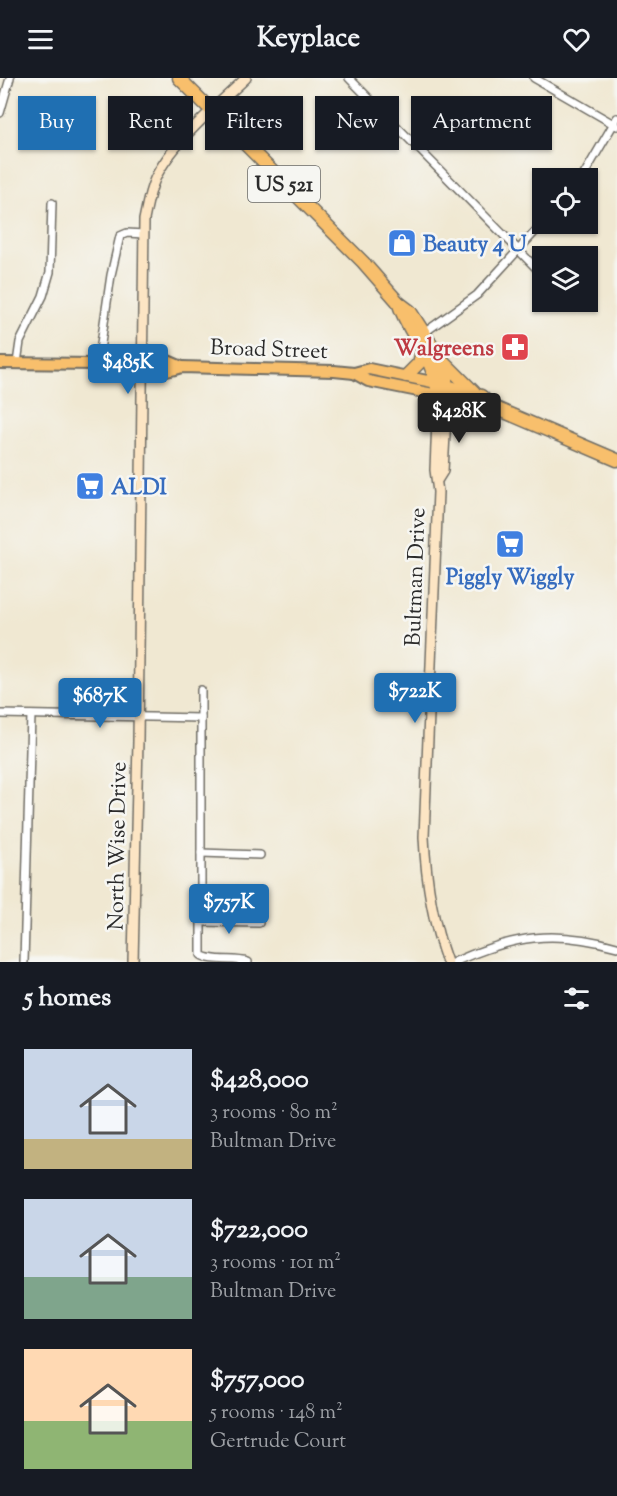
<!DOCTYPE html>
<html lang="en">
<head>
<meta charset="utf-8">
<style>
  :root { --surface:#171b24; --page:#242831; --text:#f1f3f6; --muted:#9ea1a6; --accent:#1f6fb2 }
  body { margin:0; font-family:"Sorts Mill Goudy",serif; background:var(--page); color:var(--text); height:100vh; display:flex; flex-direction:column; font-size:22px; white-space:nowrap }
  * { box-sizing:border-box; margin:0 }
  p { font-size:20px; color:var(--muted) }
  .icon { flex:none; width:33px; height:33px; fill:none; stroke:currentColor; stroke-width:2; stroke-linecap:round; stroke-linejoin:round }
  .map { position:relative; height:884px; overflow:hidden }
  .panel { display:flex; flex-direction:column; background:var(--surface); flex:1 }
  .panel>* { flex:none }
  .top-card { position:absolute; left:18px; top:18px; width:582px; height:54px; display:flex; gap:12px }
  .tools { position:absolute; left:532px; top:90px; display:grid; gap:12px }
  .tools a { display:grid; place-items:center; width:66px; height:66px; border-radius:0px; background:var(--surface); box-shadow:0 2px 4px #0004; font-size:30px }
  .price { position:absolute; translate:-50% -51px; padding:0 14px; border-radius:6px; background:var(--accent); color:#fff; font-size:20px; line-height:39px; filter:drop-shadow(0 2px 3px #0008) }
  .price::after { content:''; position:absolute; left:50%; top:36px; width:18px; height:14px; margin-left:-9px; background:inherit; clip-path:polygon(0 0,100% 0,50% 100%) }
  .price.on { background:#222; color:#fff }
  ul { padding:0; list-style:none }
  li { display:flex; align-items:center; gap:18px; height:150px; padding:0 24px }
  li span { display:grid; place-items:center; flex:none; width:168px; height:120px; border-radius:0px; color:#555 }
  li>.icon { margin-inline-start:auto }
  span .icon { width:72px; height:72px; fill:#fffc; stroke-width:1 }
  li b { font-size:26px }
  h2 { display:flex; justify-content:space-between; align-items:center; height:72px; padding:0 24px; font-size:26px }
  .chip { padding:0 21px; border-radius:0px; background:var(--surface); box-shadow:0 2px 4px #0004; font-size:21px; line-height:54px }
  .chip.on { background:var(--accent); color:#fff }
  header { display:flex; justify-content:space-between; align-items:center; height:78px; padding:0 24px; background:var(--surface); font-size:27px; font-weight:700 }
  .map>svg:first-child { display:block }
</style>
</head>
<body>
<header><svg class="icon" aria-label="menu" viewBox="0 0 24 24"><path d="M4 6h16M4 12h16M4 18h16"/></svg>Keyplace<svg class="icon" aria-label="heart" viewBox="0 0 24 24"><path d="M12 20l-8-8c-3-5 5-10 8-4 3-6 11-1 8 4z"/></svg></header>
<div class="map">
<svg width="617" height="884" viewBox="0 0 617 884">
  <rect width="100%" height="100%" fill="#f6f6f2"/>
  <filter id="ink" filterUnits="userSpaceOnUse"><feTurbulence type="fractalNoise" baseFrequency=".0167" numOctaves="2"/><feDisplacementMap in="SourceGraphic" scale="12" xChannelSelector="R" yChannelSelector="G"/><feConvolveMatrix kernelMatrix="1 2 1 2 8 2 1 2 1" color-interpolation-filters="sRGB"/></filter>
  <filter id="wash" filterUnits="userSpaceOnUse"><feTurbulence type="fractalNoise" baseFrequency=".008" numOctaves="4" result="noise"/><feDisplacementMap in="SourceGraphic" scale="24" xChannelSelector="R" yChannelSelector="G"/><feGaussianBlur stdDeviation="1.35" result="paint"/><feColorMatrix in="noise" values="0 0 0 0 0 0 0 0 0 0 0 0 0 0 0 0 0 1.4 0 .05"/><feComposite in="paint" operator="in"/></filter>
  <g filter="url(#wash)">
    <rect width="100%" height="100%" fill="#f0e8d2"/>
  </g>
  <g filter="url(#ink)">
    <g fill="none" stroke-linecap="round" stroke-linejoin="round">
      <g stroke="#706d65" stroke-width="10">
        <g id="street">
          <path d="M349 0 543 197"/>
          <path d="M534 0 617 48"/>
          <path d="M0 35 10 0"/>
          <path d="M582 100 617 40"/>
          <path d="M570 224 572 226"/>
          <path d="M421 257 477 217 543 145"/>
          <path d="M17 285 20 264 43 218 50 194 52 125"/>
          <path d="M98 286 111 197 120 158 127 155 144 156"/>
          <path d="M201 612V877C211 884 234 880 248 884"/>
          <path d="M0 636 201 640"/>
          <path d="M201 775 260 777"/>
          <path d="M201 844 259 845"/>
          <path d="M24 884 31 637"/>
          <path d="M454 884C513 858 553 851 617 869"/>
        </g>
      </g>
      <g stroke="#706d65" stroke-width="12">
        <g id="secondary">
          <path d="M438 317 435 392 438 414 424 759C426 802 432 843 447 884"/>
          <path d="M438 401 443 393 447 320"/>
          <path d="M133 884 138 663 144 142C147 128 149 114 155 101 171 65 218 27 246 0"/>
        </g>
      </g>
      <g stroke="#706d65" stroke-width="14">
        <g id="primary">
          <path d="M0 285 98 286 115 281 168 283 182 289"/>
          <path d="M98 286C123 296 157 298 182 289L334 293 354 295 368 303 438 317"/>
          <path d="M354 295 369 291 437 305"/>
        </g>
      </g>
      <g stroke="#706d65" stroke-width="15">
        <g id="highway">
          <path d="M179 0 363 184 398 224 410 233 438 277 446 300 447 320"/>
          <path d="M398 224C409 259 434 278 438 317L476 329H493L617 382"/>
          <path d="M442 282 474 314"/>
          <path d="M406 298 419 285 423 270"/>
          <path d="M440 306 481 318 493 329"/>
        </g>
      </g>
      <use href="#street" stroke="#fff" stroke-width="7"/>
      <use href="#secondary" stroke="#fce5c4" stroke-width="9"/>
      <use href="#primary" stroke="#f8bf6c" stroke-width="10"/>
      <use href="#highway" stroke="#f8bf6c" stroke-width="12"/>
    </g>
  </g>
  <defs>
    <g id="shop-square" transform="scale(1.5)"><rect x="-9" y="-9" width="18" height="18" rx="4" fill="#3f7fe0" stroke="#f6f6f2"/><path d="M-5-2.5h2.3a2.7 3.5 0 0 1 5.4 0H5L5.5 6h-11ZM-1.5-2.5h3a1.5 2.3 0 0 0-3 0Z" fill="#fff"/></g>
    <g id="pharmacy-square" transform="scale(1.5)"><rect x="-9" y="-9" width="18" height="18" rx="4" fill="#e0444e" stroke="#f6f6f2"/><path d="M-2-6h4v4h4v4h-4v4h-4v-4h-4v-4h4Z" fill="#fff"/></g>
    <g id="supermarket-square" transform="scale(1.5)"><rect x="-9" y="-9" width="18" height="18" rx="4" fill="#3f7fe0" stroke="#f6f6f2"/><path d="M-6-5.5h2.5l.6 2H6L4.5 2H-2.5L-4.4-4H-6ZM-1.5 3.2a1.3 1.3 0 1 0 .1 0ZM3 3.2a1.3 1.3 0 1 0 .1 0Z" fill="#fff"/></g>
  </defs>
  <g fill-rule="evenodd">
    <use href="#shop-square" x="402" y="165"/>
    <use href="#pharmacy-square" x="515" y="269"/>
    <use href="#supermarket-square" x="90" y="408"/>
    <use href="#supermarket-square" x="510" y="466"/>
  </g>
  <g text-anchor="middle" stroke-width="5" stroke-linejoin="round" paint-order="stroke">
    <rect fill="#f6f6f2" stroke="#686867" stroke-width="1.5" x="248" y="88" width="72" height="36" rx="4.5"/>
    <g font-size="21" font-weight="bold" fill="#2b2b2b">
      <text x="284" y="113">US 521</text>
    </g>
    <g font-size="22" font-weight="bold" fill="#366cbe" stroke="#f6f6f2" text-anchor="start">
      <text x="423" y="173">Beauty 4 U</text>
      <text x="111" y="416">ALDI</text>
      <text x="510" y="506" text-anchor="middle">Piggly Wiggly</text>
    </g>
    <g font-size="22" font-weight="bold" fill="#be3a42" stroke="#f6f6f2" text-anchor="end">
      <text x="494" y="277">Walgreens</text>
    </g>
    <g font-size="22" fill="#2b2b2b" stroke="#f6f6f2">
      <text transform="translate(269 270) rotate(2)" y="8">Broad Street</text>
      <text transform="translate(414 499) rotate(-88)" y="8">Bultman Drive</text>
      <text transform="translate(116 768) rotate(-89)" y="8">North Wise Drive</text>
    </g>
  </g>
</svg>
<div class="tools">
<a><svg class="icon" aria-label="locate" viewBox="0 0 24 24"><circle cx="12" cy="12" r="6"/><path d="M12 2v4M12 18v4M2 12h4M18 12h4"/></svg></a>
<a><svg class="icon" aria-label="layers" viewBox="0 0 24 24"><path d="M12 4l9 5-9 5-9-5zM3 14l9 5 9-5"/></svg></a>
</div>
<b class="price" style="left:128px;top:317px">$485K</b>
<b class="price on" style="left:459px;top:366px">$428K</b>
<b class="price" style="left:415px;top:646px">$722K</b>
<b class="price" style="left:100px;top:651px">$687K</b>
<b class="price" style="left:229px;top:857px">$757K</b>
<div class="top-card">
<a class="chip on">Buy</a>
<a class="chip">Rent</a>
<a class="chip">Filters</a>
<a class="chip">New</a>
<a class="chip">Apartment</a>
</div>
</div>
<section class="panel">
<h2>5 homes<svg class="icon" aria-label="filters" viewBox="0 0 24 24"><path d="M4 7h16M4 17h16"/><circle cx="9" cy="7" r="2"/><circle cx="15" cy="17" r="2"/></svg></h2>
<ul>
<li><span style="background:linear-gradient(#c9d6e8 75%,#c2b280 0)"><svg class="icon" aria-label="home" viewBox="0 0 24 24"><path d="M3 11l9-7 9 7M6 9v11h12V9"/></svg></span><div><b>$428,000</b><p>3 rooms · 80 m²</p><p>Bultman Drive</p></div></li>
<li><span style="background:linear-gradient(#c9d6e8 65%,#7fa58c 0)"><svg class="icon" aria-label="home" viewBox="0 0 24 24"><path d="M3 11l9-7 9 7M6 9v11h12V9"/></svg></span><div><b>$722,000</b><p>3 rooms · 101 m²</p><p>Bultman Drive</p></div></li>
<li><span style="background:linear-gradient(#ffd9b3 60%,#8fb573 0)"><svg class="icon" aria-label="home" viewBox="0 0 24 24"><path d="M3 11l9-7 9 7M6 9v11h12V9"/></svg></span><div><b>$757,000</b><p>5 rooms · 148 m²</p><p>Gertrude Court</p></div></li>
</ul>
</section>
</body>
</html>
